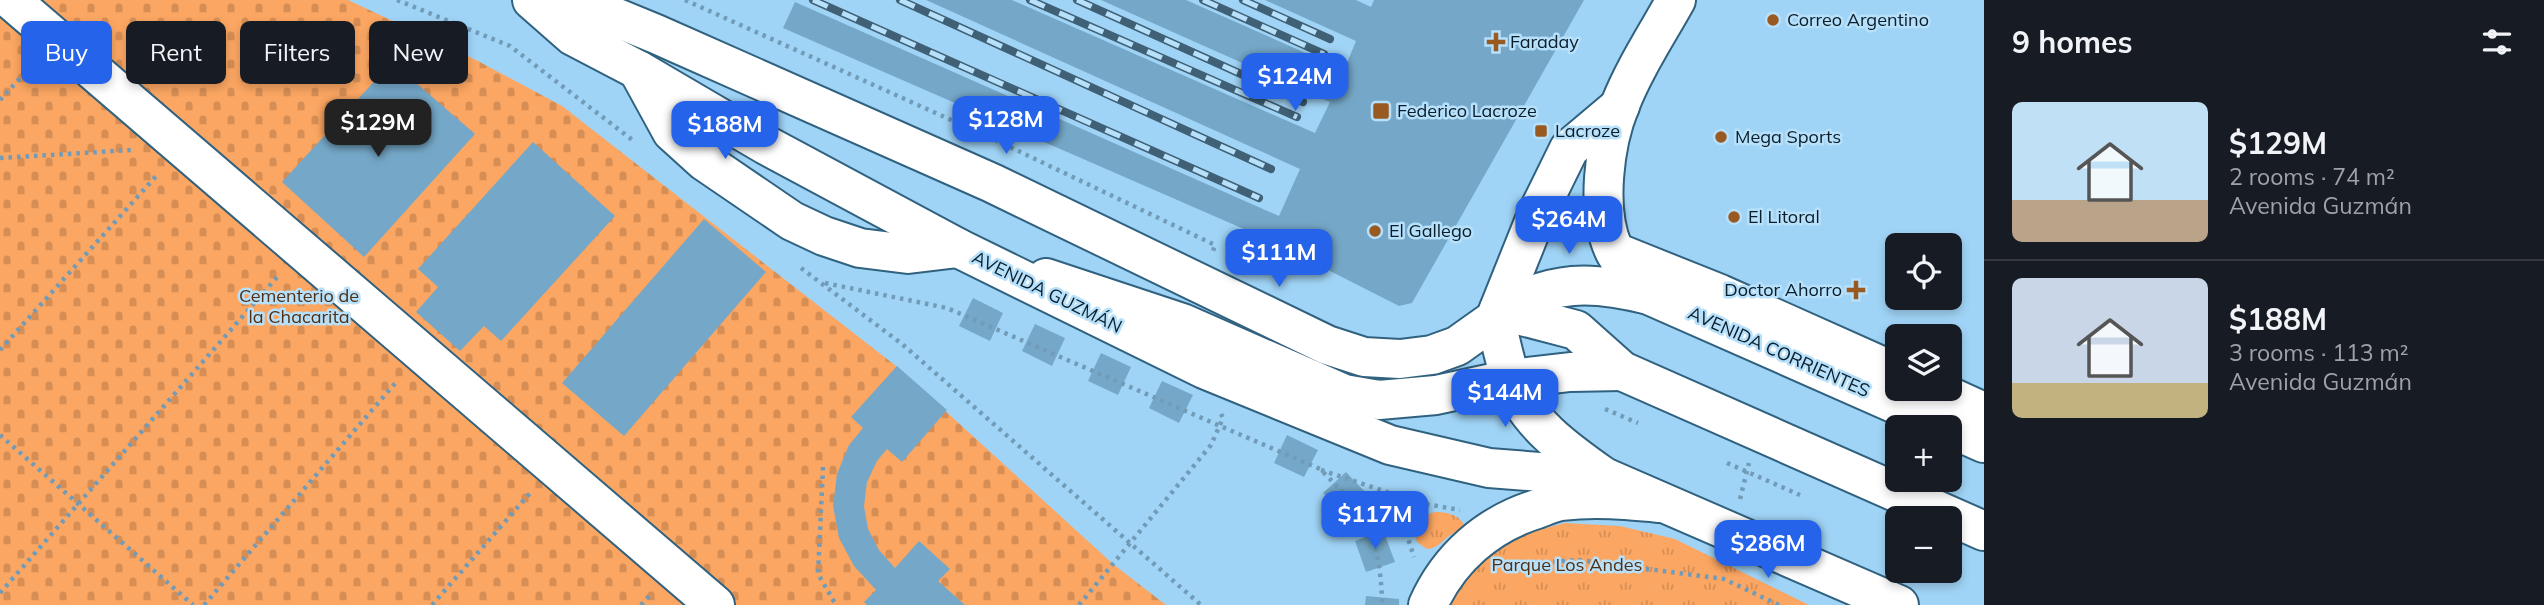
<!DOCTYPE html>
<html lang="en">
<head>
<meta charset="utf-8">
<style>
  :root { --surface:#171b24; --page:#20242c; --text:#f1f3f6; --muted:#9ea1a6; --line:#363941; --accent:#2563eb }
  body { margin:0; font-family:Mulish,sans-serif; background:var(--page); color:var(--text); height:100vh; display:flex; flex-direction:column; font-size:26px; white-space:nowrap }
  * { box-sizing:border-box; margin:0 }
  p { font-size:23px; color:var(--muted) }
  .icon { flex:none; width:38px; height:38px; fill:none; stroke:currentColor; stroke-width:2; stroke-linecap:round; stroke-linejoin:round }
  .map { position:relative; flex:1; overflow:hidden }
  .panel { display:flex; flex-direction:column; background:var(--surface); width:560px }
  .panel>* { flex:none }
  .hud { position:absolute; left:21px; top:21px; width:665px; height:63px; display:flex; gap:14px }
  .buttons { position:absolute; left:1885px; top:233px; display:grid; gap:14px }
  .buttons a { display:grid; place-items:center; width:77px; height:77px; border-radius:10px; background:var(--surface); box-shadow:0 4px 10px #0003; font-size:35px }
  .price { position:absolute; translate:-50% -60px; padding:0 16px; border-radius:14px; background:var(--accent); color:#fff; font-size:23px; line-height:46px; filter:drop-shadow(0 2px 4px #0008) }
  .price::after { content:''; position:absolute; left:50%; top:42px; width:21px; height:16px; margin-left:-10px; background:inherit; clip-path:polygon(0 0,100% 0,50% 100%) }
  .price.on { background:#222; color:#fff }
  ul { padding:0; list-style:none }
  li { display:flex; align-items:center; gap:21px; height:175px; padding:0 28px }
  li+li { border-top:2px solid var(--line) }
  li span { display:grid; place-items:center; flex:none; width:196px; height:140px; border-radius:10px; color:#555 }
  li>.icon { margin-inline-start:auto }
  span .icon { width:84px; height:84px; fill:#fffc; stroke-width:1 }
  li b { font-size:30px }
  h2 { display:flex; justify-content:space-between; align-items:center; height:84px; padding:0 28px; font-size:30px }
  .chip { padding:0 24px; border-radius:10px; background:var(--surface); box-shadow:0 4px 10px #0003; font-size:24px; line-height:63px }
  .chip.on { background:var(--accent); color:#fff }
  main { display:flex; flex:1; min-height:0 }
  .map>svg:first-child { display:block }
</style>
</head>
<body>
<main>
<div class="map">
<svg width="1984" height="605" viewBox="0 0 1984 605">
  <defs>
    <pattern id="grass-tufts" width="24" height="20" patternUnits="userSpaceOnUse" patternTransform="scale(1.75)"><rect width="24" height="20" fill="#fba662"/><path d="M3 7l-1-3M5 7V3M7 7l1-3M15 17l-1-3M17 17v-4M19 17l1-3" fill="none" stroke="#d68e55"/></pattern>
    <pattern id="cemetery-stones" width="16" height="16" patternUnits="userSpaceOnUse" patternTransform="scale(1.75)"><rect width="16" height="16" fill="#fba662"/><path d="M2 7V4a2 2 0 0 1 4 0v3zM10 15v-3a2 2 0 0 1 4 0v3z" fill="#d68e55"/></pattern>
  </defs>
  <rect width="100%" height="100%" fill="#a0d4f6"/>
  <g fill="url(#grass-tufts)">
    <path d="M1435 512C1446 512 1459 514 1464 525L1460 531C1446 533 1441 549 1427 549L1417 542 1414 532 1422 516Z"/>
    <path d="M1565 523 1620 526 1675 539 1809 605H1445L1458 570 1493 547 1526 533Z"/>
  </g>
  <path fill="url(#cemetery-stones)" d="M0 0H348L476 60 562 106 896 366 1113 564 1166 605H0Z"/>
  <g fill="#75a8c8">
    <path d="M926 0H1012L1315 133 1330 102 1101 0H1186L1344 70 1356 41 1265 0H1356L1371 7 1374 0H1584L1412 303 1399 306 1269 240 783 28 795 2 1279 216 1300 169Z"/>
    <path d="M392 62 475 134 364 257 282 182Z"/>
    <path d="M533 142 615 216 501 341 484 326 460 351 416 312 438 287 418 269Z"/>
    <path d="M704 219 766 272 624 436 562 383Z"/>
    <path d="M973 298 1003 313 990 341 959 326Z"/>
    <path d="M1035 324 1065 338 1052 366 1022 351Z"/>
    <path d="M1101 353 1131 367 1118 395 1088 381Z"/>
    <path d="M897 366 947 410 902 462 887 449 877 461 867 482 864 506 868 529 879 550 895 568 919 541 950 569 938 581 965 605H867L864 602 876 590 854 566 839 538 833 506 837 474 849 445 863 428 851 417Z"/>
    <path d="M1162 381 1193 395 1179 423 1149 408Z"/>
    <path d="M1287 435 1318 450 1304 477 1274 463Z"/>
    <path d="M1346 472 1369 496 1346 517 1323 493Z"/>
    <path d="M1383 530 1395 562 1366 572 1355 541Z"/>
    <path d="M1366 596 1399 599V605H1365Z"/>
  </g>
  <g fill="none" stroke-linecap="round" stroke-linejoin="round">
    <g stroke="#30617f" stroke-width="42">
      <g id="minor">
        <path d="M11 0 715 605"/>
        <path d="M1615 252 1720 294 1897 373"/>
        <path d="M1046 278 1182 323 1344 394 1379 400 1436 395 1511 379 1570 372 1622 371"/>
        <path d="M1499 310 1576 330 1622 371 1984 531"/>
        <path d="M1931 388 1984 412"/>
        <path d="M1428 605C1449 558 1488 524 1537 509 1545 506 1554 502 1562 501 1595 497 1627 500 1659 503"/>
      </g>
    </g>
    <g stroke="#30617f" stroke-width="42">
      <g id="major">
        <path d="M532 0 573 36 638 70 766 145 958 248 1204 369 1390 445 1489 468 1604 477"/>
        <path d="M573 0 656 34 992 183 1327 345 1364 357 1400 359 1432 355 1457 346 1495 319 1538 212 1569 149 1620 106"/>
        <path d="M638 70 672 132 704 161 792 221 824 236 860 248 908 254 958 248"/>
        <path d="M1649 295C1636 281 1621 266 1613 248 1596 209 1604 144 1620 105 1634 69 1657 34 1676 0"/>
        <path d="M1499 310C1555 281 1589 280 1649 295L1948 427"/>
        <path d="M1495 319C1500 338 1504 358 1510 377 1525 422 1567 451 1604 477L1899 605"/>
        <path d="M1950 428 1984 443"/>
      </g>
    </g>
    <g stroke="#719bb7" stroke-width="4.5" stroke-dasharray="3.5 5" stroke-linecap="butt">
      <path d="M397 0 510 46 635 142"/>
      <path d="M685 0 989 137 1215 245 1213 251"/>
      <path d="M0 100 32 65"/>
      <path d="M0 158 132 150"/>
      <path d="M801 268 902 344 1201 605"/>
      <path d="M825 283 947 308 1320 469C1337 486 1355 504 1367 524 1378 544 1382 582 1382 605"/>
      <path d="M0 350 158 174"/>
      <path d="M1605 409 1638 423"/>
      <path d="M0 435 193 605"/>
      <path d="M1727 463 1800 495"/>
      <path d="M823 467 818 574 836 605"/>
      <path d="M1321 470 1420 503 1460 510"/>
      <path d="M1388 494 1401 517 1414 557"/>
      <path d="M1740 499 1749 463"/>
      <path d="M1511 562 1516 564 1579 560 1724 579 1779 605"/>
      <path d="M0 593 278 276"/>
      <path d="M204 605 398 380"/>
      <path d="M432 605 531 492"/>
      <path d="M641 605 649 596"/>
      <path d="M1079 605 1211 445 1223 418 1221 414"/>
    </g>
    <use href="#minor" stroke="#fff" stroke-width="38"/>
    <use href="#major" stroke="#fff" stroke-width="38"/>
    <g stroke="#406075" stroke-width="8">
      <g id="rail">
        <path d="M813 0 1259 198"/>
        <path d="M900 0 1271 169"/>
        <path d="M1030 0 1297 117"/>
        <path d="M1077 0 1303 102"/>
        <path d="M1203 0 1324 54"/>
        <path d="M1243 0 1330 39"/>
      </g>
    </g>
    <use href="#rail" stroke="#b7e0fb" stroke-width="5" stroke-dasharray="16" stroke-linecap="butt"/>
  </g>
  <g fill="#995a22" stroke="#b7e0fb" stroke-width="2.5">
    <circle cx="1773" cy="20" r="7"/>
    <path d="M1492.5 31.5h7v7h7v7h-7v7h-7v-7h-7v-7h7z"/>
    <rect x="1372" y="102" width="18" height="18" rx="3.5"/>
    <rect x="1534" y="124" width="14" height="14" rx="3.5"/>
    <circle cx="1721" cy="137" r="7"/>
    <circle cx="1734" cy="217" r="7"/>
    <circle cx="1375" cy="231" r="7"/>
    <path d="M1852.5 279.5h7v7h7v7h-7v7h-7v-7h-7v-7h7z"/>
  </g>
  <g text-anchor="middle" stroke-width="5" stroke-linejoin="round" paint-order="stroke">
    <g font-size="18" fill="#091d2a" stroke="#b7e0fb" text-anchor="start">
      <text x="1787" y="26">Correo Argentino</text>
      <text x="1510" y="48">Faraday</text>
      <text x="1397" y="117">Federico Lacroze</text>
      <text x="1555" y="137">Lacroze</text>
      <text x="1735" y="143">Mega Sports</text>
      <text x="1748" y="223">El Litoral</text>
      <text x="1389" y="237">El Gallego</text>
      <text x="1842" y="296" text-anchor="end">Doctor Ahorro</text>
    </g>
    <g font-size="18" fill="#091d2a" stroke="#b7e0fb">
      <text transform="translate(1047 292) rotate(26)" y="6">AVENIDA GUZMÁN</text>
      <text transform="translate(1779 352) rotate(24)" y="6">AVENIDA CORRIENTES</text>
    </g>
    <g font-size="18" fill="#522f12" stroke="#b7e0fb">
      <text x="299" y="302">Cementerio de<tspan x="299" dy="21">la Chacarita</tspan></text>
      <text x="1567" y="571">Parque Los Andes</text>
    </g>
  </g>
</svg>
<div class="buttons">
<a><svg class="icon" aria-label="locate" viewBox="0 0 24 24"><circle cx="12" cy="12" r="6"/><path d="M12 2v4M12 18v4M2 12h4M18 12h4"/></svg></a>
<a><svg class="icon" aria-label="layers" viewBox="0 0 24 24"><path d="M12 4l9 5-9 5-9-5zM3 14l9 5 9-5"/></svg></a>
<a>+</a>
<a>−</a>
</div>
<b class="price" style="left:1295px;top:113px">$124M</b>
<b class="price" style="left:1006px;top:156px">$128M</b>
<b class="price on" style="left:378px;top:159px">$129M</b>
<b class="price" style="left:725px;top:161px">$188M</b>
<b class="price" style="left:1569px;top:256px">$264M</b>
<b class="price" style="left:1279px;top:289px">$111M</b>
<b class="price" style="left:1505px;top:429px">$144M</b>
<b class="price" style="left:1375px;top:551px">$117M</b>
<b class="price" style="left:1768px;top:580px">$286M</b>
<div class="hud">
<a class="chip on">Buy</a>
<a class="chip">Rent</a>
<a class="chip">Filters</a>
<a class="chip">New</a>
</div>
</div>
<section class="panel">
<h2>9 homes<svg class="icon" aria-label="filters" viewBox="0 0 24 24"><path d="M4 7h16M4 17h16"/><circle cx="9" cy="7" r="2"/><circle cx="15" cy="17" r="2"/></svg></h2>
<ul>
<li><span style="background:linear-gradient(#bfe0f5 70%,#b9a48a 0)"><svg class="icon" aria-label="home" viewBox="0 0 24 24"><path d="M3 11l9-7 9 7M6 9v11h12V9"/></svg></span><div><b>$129M</b><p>2 rooms · 74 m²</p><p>Avenida Guzmán</p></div></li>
<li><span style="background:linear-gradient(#c9d6e8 75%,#c2b280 0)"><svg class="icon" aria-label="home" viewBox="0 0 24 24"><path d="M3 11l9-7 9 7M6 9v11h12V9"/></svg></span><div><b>$188M</b><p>3 rooms · 113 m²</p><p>Avenida Guzmán</p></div></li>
</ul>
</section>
</main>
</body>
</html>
